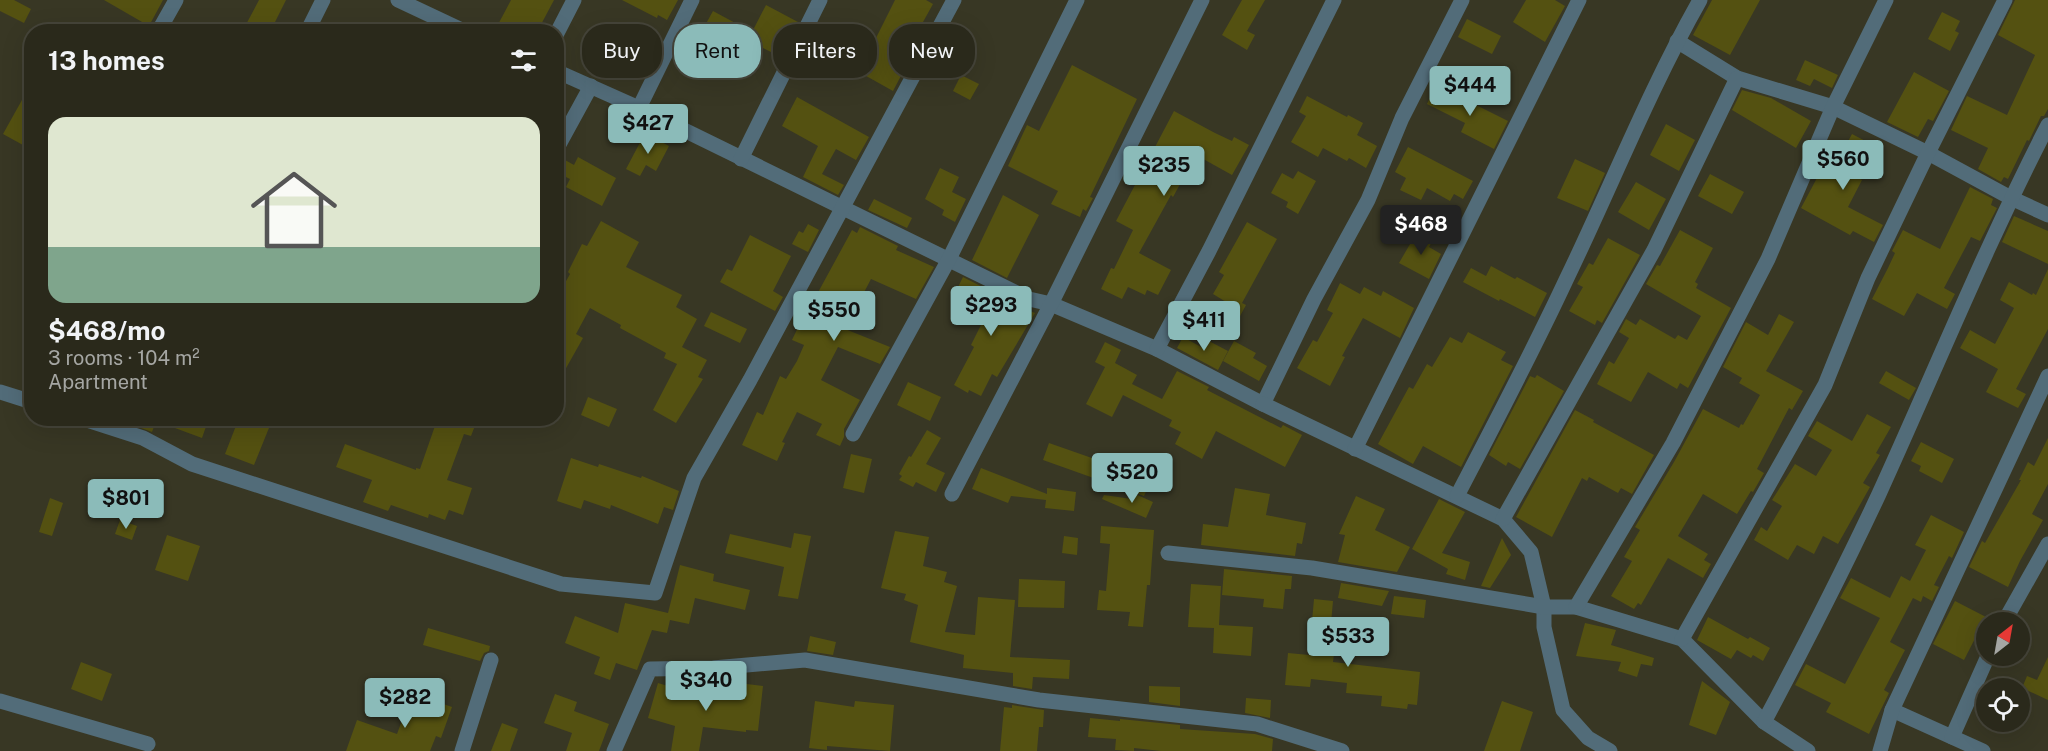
<!DOCTYPE html>
<html lang="en">
<head>
<meta charset="utf-8">
<style>
  :root { --surface:#2a291b; --page:#323124; --text:#f1f3f6; --muted:#a5a6a3; --line:#46453a; --accent:#8bbbb9 }
  body { margin:0; font-family:"Public Sans",sans-serif; background:var(--page); color:var(--text); height:100vh; display:flex; flex-direction:column; font-size:22px; white-space:nowrap }
  * { box-sizing:border-box; margin:0 }
  p { font-size:20px; color:var(--muted) }
  .icon { flex:none; width:33px; height:33px; fill:none; stroke:currentColor; stroke-width:2; stroke-linecap:round; stroke-linejoin:round }
  .map { position:relative; flex:1; overflow:hidden }
  .panel { position:absolute; left:24px; top:24px; width:540px; height:402px; display:flex; flex-direction:column; background:var(--surface); border-radius:24px; box-shadow:0 6px 24px #0002,0 0 0 2px var(--line) }
  .panel>* { flex:none }
  .hud { position:absolute; left:582px; top:24px; width:570px; height:54px; display:flex; gap:12px }
  .needle { width:39px; rotate:31deg }
  .buttons { position:absolute; left:1976px; top:612px; display:grid; gap:12px }
  .buttons a { display:grid; place-items:center; width:54px; height:54px; border-radius:50%; background:var(--surface); box-shadow:0 6px 24px #0002,0 0 0 2px var(--line); font-size:30px }
  .price { position:absolute; translate:-50% -51px; padding:0 14px; border-radius:6px; background:var(--accent); color:#111; font-size:20px; line-height:39px; filter:drop-shadow(0 2px 3px #0008) }
  .price::after { content:''; position:absolute; left:50%; top:36px; width:18px; height:14px; margin-left:-9px; background:inherit; clip-path:polygon(0 0,100% 0,50% 100%) }
  .price.selected { background:#222; color:#fff }
  ul { padding:0; list-style:none }
  li { display:grid; align-content:center; gap:12px; height:318px; padding:0 24px }
  li span { display:grid; place-items:center; height:186px; border-radius:18px; color:#555 }
  li>.icon { margin-inline-start:auto }
  span .icon { width:108px; height:108px; fill:#fffc; stroke-width:1 }
  li b { font-size:26px }
  h2 { display:flex; justify-content:space-between; align-items:center; height:72px; padding:0 24px; font-size:26px }
  .chip { padding:0 21px; border-radius:24px; background:var(--surface); box-shadow:0 6px 24px #0002,0 0 0 2px var(--line); font-size:21px; line-height:54px }
  .chip.selected { background:var(--accent); color:#111 }
  .map>svg:first-child { display:block }
</style>
</head>
<body>
<div class="map">
<svg width="2048" height="751" viewBox="0 0 2048 751">
  <rect width="100%" height="100%" fill="#383724"/>
  <g fill="#545111">
    <path d="M0 0H14L31 9 24 23 0 11Z"/>
    <path d="M104 0H163L149 26Z"/>
    <path d="M259 0H286L270 32H242Z"/>
    <path d="M511 0H554L537 32H494Z"/>
    <path d="M622 0H678L667 20 658 15 657 18Z"/>
    <path d="M895 0H926L933 4 903 58 904 59 898 70 903 72 893 91 859 72Z"/>
    <path d="M1242 0H1265L1247 31 1255 35 1247 50 1222 35Z"/>
    <path d="M1526 0H1555L1565 6 1545 42 1513 22Z"/>
    <path d="M1712 0H1760L1730 55 1693 35Z"/>
    <path d="M2015 0H2048V109L2044 116H2041L2029 141 2027 140 2008 179 2004 177 2001 182 1978 169 1988 148 1951 130 1967 96 2007 115 2035 55 1998 35Z"/>
    <path d="M766 5 798 22 781 57 759 46 757 51 722 33 710 56 693 47 713 11 752 32Z"/>
    <path d="M1942 12 1960 21 1955 31 1959 33 1950 51 1928 39Z"/>
    <path d="M1467 19 1501 36 1492 54 1458 37Z"/>
    <path d="M1805 60 1838 75 1832 88 1814 79 1810 86 1796 80Z"/>
    <path d="M1072 65 1137 99 1090 197 1093 198 1086 211 1083 209 1080 217 1051 204 1058 191 1008 166 1027 125 1039 131Z"/>
    <path d="M1914 72 1949 91 1933 121 1928 119 1918 137 1887 122Z"/>
    <path d="M961 75 979 84 970 100 953 91Z"/>
    <path d="M32 82V150L3 134Z"/>
    <path d="M1436 85 1508 121 1494 149 1461 132 1465 123 1427 104Z"/>
    <path d="M1742 90 1771 98 1811 121 1796 148 1732 110Z"/>
    <path d="M1307 96 1347 117 1348 115 1363 123 1357 135 1377 146 1366 168 1349 158 1347 161 1323 148 1318 157 1291 142 1306 116 1299 112Z"/>
    <path d="M797 97 869 137 856 160 836 149 822 174 844 185 838 195 803 177 818 146 782 126Z"/>
    <path d="M1174 111 1215 133 1232 141 1234 137 1249 145 1232 175 1196 155 1173 197 1171 195 1139 253 1171 270 1158 295 1147 290 1145 295 1128 287 1122 299 1101 289 1111 268 1114 269 1133 230 1116 221Z"/>
    <path d="M1666 124 1695 140 1679 171 1650 155Z"/>
    <path d="M645 133 669 146 656 171 646 165 640 176 626 169Z"/>
    <path d="M1852 134 1875 146 1858 178 1862 180 1848 207 1883 225 1874 242 1853 231 1850 235 1801 208 1826 161 1830 163 1837 148 1843 151Z"/>
    <path d="M1408 147 1473 181 1463 199 1454 194 1450 201 1427 188 1421 200 1400 190 1406 178 1395 172Z"/>
    <path d="M578 157 616 178 602 206 566 187 570 179 558 173 565 160 574 165Z"/>
    <path d="M1575 159 1605 173 1588 211 1557 198Z"/>
    <path d="M940 168 959 177 952 192 966 199 955 222 942 215 944 210 925 199Z"/>
    <path d="M1298 171 1316 181 1298 214 1286 207 1288 202 1271 193 1282 173 1293 179Z"/>
    <path d="M1710 174 1744 192 1732 214 1698 196Z"/>
    <path d="M1636 182 1666 199 1649 230 1618 212Z"/>
    <path d="M1970 187 1993 199 1991 205 1997 208 1980 241 1971 237 1944 288 1955 294 1947 309 1917 293 1904 316 1872 299 1888 268 1895 253 1892 251 1903 230 1940 249Z"/>
    <path d="M1003 195 1039 215 1007 278 972 260Z"/>
    <path d="M874 199 912 218 907 228 868 210Z"/>
    <path d="M2014 216 2048 231V264L2002 242Z"/>
    <path d="M601 221 639 242 626 267 682 295 676 307 697 319 682 347 707 360 698 377 703 379 676 423 653 410 677 364 664 358 666 353 620 328 621 325 590 308 576 334 583 338 556 386V299L570 274 568 272 582 244 587 246Z"/>
    <path d="M1247 222 1277 239 1242 303 1246 305 1239 318 1227 312 1231 305 1213 294 1224 275 1219 272Z"/>
    <path d="M808 224 819 230 808 252 792 244 799 231 803 233Z"/>
    <path d="M860 227 898 246 896 250 934 267 916 299 871 279 845 329 890 347 880 364 838 347 821 380 860 400 844 429V437L840 446 816 435 822 424 797 412 782 442 785 443 777 461 742 445 757 412 763 415 780 376 786 379 797 361 804 345 792 340 802 319 803 320 852 230 857 233Z"/>
    <path d="M1680 230 1713 248 1695 282 1698 284 1696 288 1731 308 1688 388 1680 383 1677 389 1648 372 1631 402 1597 384 1609 361 1614 364 1629 338 1619 332 1626 319 1636 325 1640 319 1675 339 1678 335 1687 340 1701 316 1646 284 1657 265 1660 266Z"/>
    <path d="M1417 232 1433 240 1429 247 1441 254 1429 279 1399 263Z"/>
    <path d="M750 235 791 256 773 291 783 297 775 311 720 282 727 269 732 271Z"/>
    <path d="M1608 238 1640 255 1602 323 1597 320 1595 325 1569 311 1583 287 1577 284 1589 263 1593 265Z"/>
    <path d="M1491 266 1515 279 1517 277 1547 293 1535 317 1500 299 1499 301 1463 282 1471 268 1486 276Z"/>
    <path d="M2048 269V329L2016 389 2026 394 2018 408 1986 392 1998 369 1960 348 1970 330 1995 344 2014 308 2000 300 2009 282 2032 295 2033 293 2036 295Z"/>
    <path d="M963 277 998 295 997 297 1035 313 997 377 992 374 981 396 969 390 968 393 954 385 974 347 971 345 990 307 956 291Z"/>
    <path d="M1340 283 1360 294 1364 287 1381 296 1383 291 1414 308 1400 338 1363 318 1342 356 1345 357 1330 386 1297 368 1313 340 1317 342 1333 313 1327 310Z"/>
    <path d="M711 312 747 329 740 343 704 326Z"/>
    <path d="M1779 314 1794 322 1766 371 1803 391 1792 410 1789 408 1757 469 1764 473 1753 492 1751 491 1737 514 1703 494 1678 536 1708 554 1704 560 1711 564 1703 578 1668 558 1641 605 1638 603 1634 609 1611 596 1632 561 1624 557 1640 530 1635 527 1674 462 1703 409 1739 428 1741 424 1743 425 1760 395 1739 383 1742 378 1723 367 1746 322 1768 335Z"/>
    <path d="M1468 332 1506 352 1501 360 1513 366 1461 467 1423 446 1413 464 1378 444 1409 387 1413 389 1427 364 1432 367 1450 337 1462 343Z"/>
    <path d="M1183 337 1203 348 1207 340 1228 351 1218 370 1177 348Z"/>
    <path d="M1234 341 1256 353 1253 358 1267 366 1259 381 1223 361Z"/>
    <path d="M1105 342 1121 350 1115 363 1137 375 1132 384 1162 399 1177 371 1209 387 1207 390 1281 428 1283 425 1302 435 1285 467 1216 431 1202 459 1175 444 1181 432 1169 426 1172 420 1123 395 1112 417 1086 404 1105 367 1095 362Z"/>
    <path d="M1886 371 1916 388 1909 400 1879 383Z"/>
    <path d="M1537 375 1564 391 1520 469 1508 462 1506 466 1489 455 1530 376 1535 378Z"/>
    <path d="M908 382 941 397 930 421 897 405Z"/>
    <path d="M588 397 617 409 609 427 581 415Z"/>
    <path d="M1575 410 1594 420 1593 422 1654 455 1632 494 1621 488 1618 493 1589 477 1587 481 1582 478 1552 537 1516 517Z"/>
    <path d="M1867 414 1891 427 1876 453 1880 455 1863 483 1870 487 1838 544 1823 536 1814 554 1797 545 1788 560 1754 540 1761 527 1767 531 1782 506 1772 500 1795 464 1816 476 1832 450 1808 436 1817 421 1852 441Z"/>
    <path d="M114 418H209L202 438 156 421 152 432Z"/>
    <path d="M239 418H273L254 465 225 454Z"/>
    <path d="M428 418H478L471 436 464 434 447 480 472 488 463 515 449 510 445 520 429 514 428 518 391 505 388 511 363 502 372 480 336 467 345 444 416 470V468L420 469 436 423 428 420Z"/>
    <path d="M927 430 941 438 926 464 945 473 936 492 916 482 913 487 899 480 902 476 899 474 909 456 911 457Z"/>
    <path d="M2048 438V484L2032 514 2043 520 2020 561 2008 587 1969 567 1982 541 1985 543 2021 480H2019L2028 462 2034 466Z"/>
    <path d="M1921 442 1954 459 1942 483 1919 471 1921 466 1911 461Z"/>
    <path d="M1049 443 1109 464 1113 455 1154 474 1144 496 1043 460Z"/>
    <path d="M851 454 872 459 864 493 843 488Z"/>
    <path d="M571 458 598 467 599 464 641 478 642 476 679 491 673 510 664 507 658 524 611 505 610 509 584 500 581 509 557 501Z"/>
    <path d="M981 468 1047 494V488L1076 492 1074 511 1045 508 1046 500 1011 496 1008 503 972 489Z"/>
    <path d="M1235 488 1270 494 1266 515 1306 523 1302 544 1297 543 1295 556 1201 545 1203 524 1228 527Z"/>
    <path d="M1133 493 1153 502 1146 518 1102 499 1104 495 1132 499Z"/>
    <path d="M1356 496 1385 509 1375 530 1410 547 1397 572 1338 562 1345 535 1339 534Z"/>
    <path d="M50 498 63 503 52 536 39 532Z"/>
    <path d="M1439 499 1465 512 1442 553 1470 562 1465 580 1446 574 1448 569 1412 549Z"/>
    <path d="M1931 515 1964 532 1952 558 1949 556 1934 585 1939 587 1932 601 1923 596 1921 602 1913 598 1890 642 1905 650 1884 690 1889 693 1869 734 1826 712 1831 703 1795 685 1806 664 1845 684 1880 618 1840 598 1851 578 1890 598 1901 576 1910 581 1926 550 1915 545Z"/>
    <path d="M120 520 137 526 132 540 115 534Z"/>
    <path d="M1101 526 1154 530 1150 585H1147L1143 627 1128 626 1130 612 1097 610 1099 590 1106 591 1110 544 1100 543Z"/>
    <path d="M895 531 929 537 923 566 947 572 944 582 957 586 945 632 975 635 978 597 1015 600 1010 657 1070 660 1069 679 1033 677 1032 689 1013 686V673L963 668 964 655 910 642 918 605 904 600 906 594 881 588Z"/>
    <path d="M794 533 811 536 798 599 778 596 784 567 725 553 730 534 791 548Z"/>
    <path d="M167 535 200 546 188 581 155 570Z"/>
    <path d="M1064 536 1078 538 1077 555 1062 553Z"/>
    <path d="M1502 538 1511 555 1490 588 1481 586Z"/>
    <path d="M680 565 714 574 713 581 750 590 745 610 695 598 689 624 670 620 667 633 652 630 637 670 616 663 610 680 594 674 600 657 565 643 575 616 618 633 625 603 668 613Z"/>
    <path d="M1224 569 1292 576 1291 589H1285L1283 609 1263 607 1264 599 1222 595Z"/>
    <path d="M1019 579 1065 581 1064 608 1018 607Z"/>
    <path d="M1341 583 1389 591 1382 606 1338 598Z"/>
    <path d="M1191 584 1221 586 1219 625 1253 627 1251 656 1213 653 1214 628 1188 627Z"/>
    <path d="M1394 596 1426 600 1424 618 1391 614Z"/>
    <path d="M1314 599 1333 601 1329 646H1335L1333 662 1420 672 1417 705 1408 704 1407 709 1381 706 1382 696 1346 693 1347 683 1311 679 1310 687 1285 685 1288 653 1309 655Z"/>
    <path d="M1955 601 1986 617 1964 660 1933 644Z"/>
    <path d="M1708 617 1748 639 1750 637 1770 648 1763 661 1753 655 1751 658 1737 650 1731 659 1697 640Z"/>
    <path d="M1585 623 1616 630 1611 645 1654 658 1652 666 1641 664 1637 677 1618 671 1621 662 1576 656Z"/>
    <path d="M428 628 490 646 489 651 484 653 480 661 423 645Z"/>
    <path d="M810 636 836 642 833 655 807 651Z"/>
    <path d="M2048 657V700L2022 688 2027 676 2037 680Z"/>
    <path d="M81 662 112 674 102 701 71 689Z"/>
    <path d="M1702 681 1730 702 1716 735 1689 725Z"/>
    <path d="M658 683 691 693 693 686 719 693V689L738 691 739 683 763 686 758 731 746 730V732L703 727 699 751H671L675 726 648 718Z"/>
    <path d="M1149 686 1180 687V706L1149 702Z"/>
    <path d="M412 693 452 707 441 738 436 736 430 751H346L357 720 397 734Z"/>
    <path d="M555 694 577 702 574 711 609 724 599 751H566L572 733 544 723Z"/>
    <path d="M1246 698 1271 700 1270 718 1245 713Z"/>
    <path d="M815 701 854 707 855 701 894 705 890 751 827 746V750L809 748Z"/>
    <path d="M1502 701 1533 712 1520 751H1484Z"/>
    <path d="M1012 705 1044 710 1043 727H1039L1037 751H1000L1004 707 1012 708Z"/>
    <path d="M1090 718 1120 721V719L1180 725V729L1255 734 1273 739 1272 751H1161L1134 748V751L1115 750 1116 739 1088 737Z"/>
    <path d="M502 723 518 729 510 751H491Z"/>
  </g>
  <g fill="none" stroke-linecap="round" stroke-linejoin="round">
    <g stroke="#526c79" stroke-width="15">
      <path d="M398 0 466 32"/>
      <path d="M158 32 176 0"/>
      <path d="M307 32 323 0"/>
      <path d="M556 35 574 0"/>
      <path d="M1677 41 1737 78 1833 107 1928 153 2011 198 2048 215"/>
      <path d="M556 71 639 108 1029 299 1051 304 1157 349 1263 404 1314 299 1368 200 1402 118 1462 0"/>
      <path d="M639 108 692 0"/>
      <path d="M556 150 591 86"/>
      <path d="M741 159 820 0"/>
      <path d="M1157 349 1209 251 1334 0"/>
      <path d="M0 392 32 402"/>
      <path d="M1263 404 1503 519 1531 552 1544 607V627L1563 710 1588 738 1610 751"/>
      <path d="M81 418 143 438 192 464 561 584 655 593 694 478 750 380 954 0"/>
      <path d="M853 434 949 259 1077 0"/>
      <path d="M1355 449 1579 0"/>
      <path d="M952 494 1051 304 1202 0"/>
      <path d="M1457 496C1494 425 1532 353 1566 280 1611 187 1649 90 1700 0"/>
      <path d="M1503 519 1654 250 1737 78"/>
      <path d="M1168 553 1312 568 1544 607H1576L1682 639 1764 722 1808 751"/>
      <path d="M1576 607 1673 443 1768 259 1833 107 1886 0"/>
      <path d="M2004 622 2048 544"/>
      <path d="M1682 639 1825 385 1868 278 1928 153 2005 0"/>
      <path d="M0 701 148 744"/>
      <path d="M1892 710 1983 751"/>
      <path d="M1764 722C1804 647 1843 571 1879 494 1935 371 1986 245 2048 125"/>
      <path d="M1952 737 1988 656"/>
      <path d="M462 751 491 660"/>
      <path d="M614 751 650 669 713 668 805 660 1039 700 1257 724 1342 751"/>
      <path d="M1880 751 1892 710 2048 376"/>
    </g>
  </g>
</svg>
<div class="buttons">
<a><svg class="needle" viewBox="-14 -14 28 28"><path d="M0-13l5 13h-10z" fill="#e53935"/><path d="M0 13l5-13h-10z" fill="#a5a6a3"/></svg></a>
<a><svg class="icon" aria-label="locate" viewBox="0 0 24 24"><circle cx="12" cy="12" r="6"/><path d="M12 2v4M12 18v4M2 12h4M18 12h4"/></svg></a>
</div>
<b class="price" style="left:1470px;top:117px">$444</b>
<b class="price" style="left:648px;top:155px">$427</b>
<b class="price" style="left:1843px;top:191px">$560</b>
<b class="price" style="left:1164px;top:197px">$235</b>
<b class="price selected" style="left:1421px;top:256px">$468</b>
<b class="price" style="left:991px;top:337px">$293</b>
<b class="price" style="left:834px;top:342px">$550</b>
<b class="price" style="left:1204px;top:352px">$411</b>
<b class="price" style="left:1132px;top:504px">$520</b>
<b class="price" style="left:126px;top:530px">$801</b>
<b class="price" style="left:1348px;top:668px">$533</b>
<b class="price" style="left:706px;top:712px">$340</b>
<b class="price" style="left:405px;top:729px">$282</b>
<div class="hud">
<a class="chip">Buy</a>
<a class="chip selected">Rent</a>
<a class="chip">Filters</a>
<a class="chip">New</a>
</div>
<section class="panel">
<h2>13 homes<svg class="icon" aria-label="filters" viewBox="0 0 24 24"><path d="M4 7h16M4 17h16"/><circle cx="9" cy="7" r="2"/><circle cx="15" cy="17" r="2"/></svg></h2>
<ul>
<li><span style="background:linear-gradient(#dfe7d0 70%,#7fa58c 0)"><svg class="icon" aria-label="home" viewBox="0 0 24 24"><path d="M3 11l9-7 9 7M6 9v11h12V9"/></svg></span><div><b>$468/mo</b><p>3 rooms · 104 m²</p><p>Apartment</p></div></li>
</ul>
</section>
</div>
</body>
</html>
